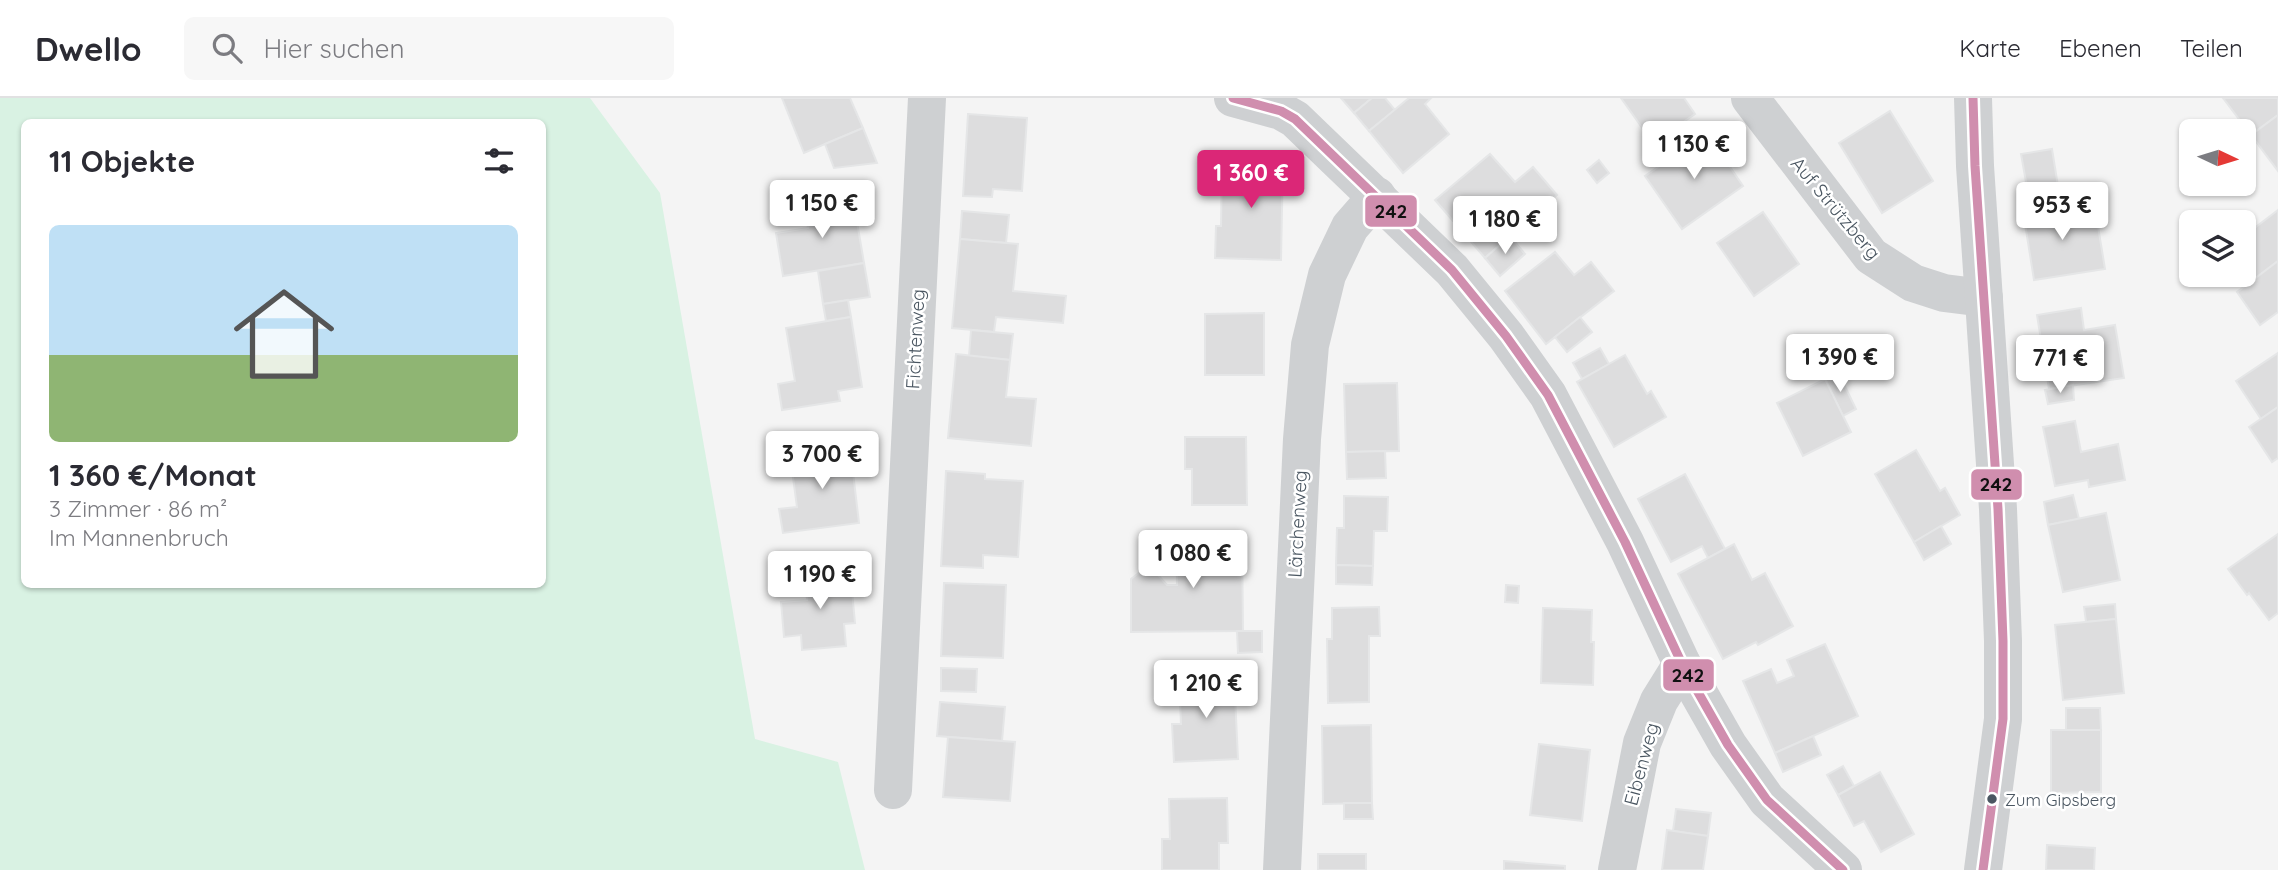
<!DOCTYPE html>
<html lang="de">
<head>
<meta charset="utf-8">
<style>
  :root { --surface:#fff; --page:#f7f7f7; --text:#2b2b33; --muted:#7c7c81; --line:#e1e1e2; --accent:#db2777 }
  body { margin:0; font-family:Quicksand,sans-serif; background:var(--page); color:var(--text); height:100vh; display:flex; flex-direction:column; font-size:26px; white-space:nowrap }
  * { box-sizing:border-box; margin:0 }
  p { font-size:23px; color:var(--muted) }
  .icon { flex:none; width:38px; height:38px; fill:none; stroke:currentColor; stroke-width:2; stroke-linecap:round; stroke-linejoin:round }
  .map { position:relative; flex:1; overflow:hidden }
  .panel { position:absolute; left:21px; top:21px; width:525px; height:469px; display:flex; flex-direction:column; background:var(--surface); border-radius:10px; box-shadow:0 2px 5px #0004 }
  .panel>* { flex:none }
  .needle { width:46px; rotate:94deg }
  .controls { position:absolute; left:2179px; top:21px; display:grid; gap:14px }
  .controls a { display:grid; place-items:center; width:77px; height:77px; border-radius:10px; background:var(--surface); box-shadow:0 2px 5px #0004; font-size:35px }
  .price { position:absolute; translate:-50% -60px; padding:0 16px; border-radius:7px; background:#fff; color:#222; font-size:23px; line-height:46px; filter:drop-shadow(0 2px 4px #0008) }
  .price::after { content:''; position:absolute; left:50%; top:42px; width:21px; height:16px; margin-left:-10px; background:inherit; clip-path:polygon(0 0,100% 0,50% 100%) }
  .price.selected { background:var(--accent); color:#fff }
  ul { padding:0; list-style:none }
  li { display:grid; align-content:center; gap:14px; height:371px; padding:0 28px }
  li span { display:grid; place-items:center; height:217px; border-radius:10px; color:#555 }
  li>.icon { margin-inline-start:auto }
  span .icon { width:126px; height:126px; fill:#fffc; stroke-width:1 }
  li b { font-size:30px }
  h2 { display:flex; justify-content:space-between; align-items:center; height:84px; padding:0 28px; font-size:30px }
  header { display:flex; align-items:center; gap:42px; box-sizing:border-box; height:98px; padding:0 35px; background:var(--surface); border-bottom:2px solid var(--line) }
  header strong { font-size:33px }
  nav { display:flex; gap:38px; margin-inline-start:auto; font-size:24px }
  .search { width:490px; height:63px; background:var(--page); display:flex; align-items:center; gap:18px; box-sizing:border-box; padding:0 24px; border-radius:10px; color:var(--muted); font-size:26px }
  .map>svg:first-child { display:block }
</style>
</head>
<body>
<header>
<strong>Dwello</strong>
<div class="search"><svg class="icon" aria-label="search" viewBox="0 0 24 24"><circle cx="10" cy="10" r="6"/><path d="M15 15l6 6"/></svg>Hier suchen</div>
<nav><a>Karte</a><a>Ebenen</a><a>Teilen</a></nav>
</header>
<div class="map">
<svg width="2278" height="772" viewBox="0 0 2278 772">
  <rect width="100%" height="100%" fill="#f4f4f4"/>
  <path fill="#d9f2e3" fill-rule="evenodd" d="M0 0H590L660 95 755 641 838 664 865 772H0ZM24 24H542V486H24Z"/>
  <g fill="#ddddde" stroke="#e5e6e7" stroke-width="2">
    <path d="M782 0H850L863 30 804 55Z"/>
    <path d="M1341 0H1372L1354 15Z"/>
    <path d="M1372 0H1385L1395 12 1369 33 1354 15Z"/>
    <path d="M1409 0H1431L1425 6 1449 36 1403 75 1369 33Z"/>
    <path d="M1621 0H1684L1695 16 1653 45Z"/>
    <path d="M2223 0H2278V17L2251 37Z"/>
    <path d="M1890 13 1933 83 1882 115 1839 45Z"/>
    <path d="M968 16 1027 20 1022 93 993 91 992 99 963 98Z"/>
    <path d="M2278 17V73L2251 37Z"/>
    <path d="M863 30 877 65 834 70 825 46Z"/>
    <path d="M1707 35 1743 88 1682 131 1645 78Z"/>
    <path d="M2052 51 2061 107 2031 112 2021 56Z"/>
    <path d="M1490 56 1515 84 1533 69 1557 97 1485 160 1435 102Z"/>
    <path d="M1222 61 1283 62 1281 162 1215 160 1216 128H1221Z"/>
    <path d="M1599 62 1609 75 1597 85 1587 72Z"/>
    <path d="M853 100 864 165 783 178 776 135 808 130 804 108Z"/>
    <path d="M2076 105 2079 124 2097 122 2105 171 2034 182 2023 113Z"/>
    <path d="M2278 112V163L2256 180 2244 163V138Z"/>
    <path d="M962 113 1009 117 1006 145 960 141Z"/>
    <path d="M1763 114 1799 166 1754 198 1717 145Z"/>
    <path d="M1510 138 1525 156 1500 178 1485 160Z"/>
    <path d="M960 141 1018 146 1013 193 1066 198 1063 225 996 219 994 234 952 230Z"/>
    <path d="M1555 154 1574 177 1591 164 1614 193 1546 246 1505 193Z"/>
    <path d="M2278 163V214L2260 227 2237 194Z"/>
    <path d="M864 165 870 199 823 206 818 173Z"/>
    <path d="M848 202 851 219 826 223 823 206Z"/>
    <path d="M2081 210 2084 232 2115 227 2124 280 2049 291 2037 217Z"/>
    <path d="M1264 215V277H1205V216Z"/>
    <path d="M851 219 862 289 838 293 840 303 782 312 778 286 795 283 786 230Z"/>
    <path d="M1580 219 1592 234 1567 254 1555 239Z"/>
    <path d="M971 232 1013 236 1010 262 969 258Z"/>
    <path d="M1600 250 1609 266 1582 281 1573 265Z"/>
    <path d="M2278 255V309L2261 321 2236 283Z"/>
    <path d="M956 256 1010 262 1006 299 1036 301 1031 348 948 340Z"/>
    <path d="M1625 257 1647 296 1651 293 1666 319 1614 349 1577 284Z"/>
    <path d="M1838 274 1856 311 1843 318 1825 281Z"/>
    <path d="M1825 281 1851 334 1803 358 1777 305Z"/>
    <path d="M1397 285 1399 353 1346 354 1344 286Z"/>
    <path d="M2073 287 2074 302 2048 306 2045 292Z"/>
    <path d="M2278 309V360L2272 364 2249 329Z"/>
    <path d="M2075 323 2081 354 2118 346 2125 382 2089 389 2088 382 2055 388 2043 329Z"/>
    <path d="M1185 339H1246L1247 407H1192V371H1185Z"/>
    <path d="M850 349 859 425 783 435 779 411 797 409 790 357Z"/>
    <path d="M1916 352 1940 393 1945 390 1960 417 1914 444 1875 376Z"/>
    <path d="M1385 353 1386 380 1347 381 1346 354Z"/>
    <path d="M946 373 985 376V381L1023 383 1018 459 983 457V470L941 468Z"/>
    <path d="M1685 376 1725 451 1708 460 1702 448 1671 464 1638 401Z"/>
    <path d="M2073 397 2079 421 2048 427 2044 404Z"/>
    <path d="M1344 398 1388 399 1387 433H1374L1373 468 1336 467 1337 430H1344Z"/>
    <path d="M2106 415 2120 482 2063 494 2048 427Z"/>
    <path d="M1941 428 1951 446 1924 462 1914 444Z"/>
    <path d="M2278 436V515L2269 522 2249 495 2247 497 2228 471Z"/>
    <path d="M1242 440 1243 533 1131 534V481L1149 467 1167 487H1177L1176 441Z"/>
    <path d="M1734 446 1752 482 1765 475 1793 528 1758 547 1756 544 1723 561 1678 476Z"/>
    <path d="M833 467 834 484 851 482 855 525 844 526 846 548 802 552 801 537 784 539 781 504 807 502 804 470Z"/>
    <path d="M1336 467 1373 468 1372 487 1336 486Z"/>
    <path d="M944 485 1006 487 1003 560 941 558Z"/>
    <path d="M1506 487 1519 488 1518 505 1505 504Z"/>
    <path d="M2115 506 2116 521 2086 524 2084 509Z"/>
    <path d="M1379 509 1380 538H1369V604L1328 605 1327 541H1332V510Z"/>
    <path d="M1543 510 1592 512 1591 544H1594L1593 587 1541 585Z"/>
    <path d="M2116 521 2124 595 2063 602 2055 527Z"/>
    <path d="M1237 533H1262V554L1238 555Z"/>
    <path d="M1825 546 1858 618 1775 655 1743 583 1771 571 1777 585 1794 578 1787 562Z"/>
    <path d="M941 570 977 571 976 594 941 593Z"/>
    <path d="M1234 577 1238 661 1174 664 1172 626H1181L1179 580Z"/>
    <path d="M940 604 1005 609 1002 643 937 638Z"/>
    <path d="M2066 610H2100L2101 632H2066Z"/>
    <path d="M1371 627 1372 705 1323 706 1322 628Z"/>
    <path d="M2051 632H2101V694L2051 695Z"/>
    <path d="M1813 638 1821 657 1783 674 1775 655Z"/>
    <path d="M948 639 1015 644 1010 703 943 699Z"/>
    <path d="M1539 646 1590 652 1582 723 1530 717Z"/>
    <path d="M1843 668 1854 688 1838 697 1827 677Z"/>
    <path d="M1880 674 1914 736 1881 754 1864 723 1854 728 1838 697Z"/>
    <path d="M1227 700 1228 745H1219V772H1162V741H1170L1169 701Z"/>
    <path d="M1344 705H1372L1373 721H1344Z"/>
    <path d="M1676 711 1711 715 1708 738 1673 733Z"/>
    <path d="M1667 732 1708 738 1703 772H1662Z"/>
    <path d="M2047 747 2095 750 2094 772H2046Z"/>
    <rect x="1318" y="756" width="48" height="16"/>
    <path d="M1504 763 1565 768V772H1504Z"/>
  </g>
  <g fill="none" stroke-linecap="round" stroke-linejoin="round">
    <g stroke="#ced0d2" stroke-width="38">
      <path d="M1233 0 1281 13 1295 21 1452 172 1506 238 1548 297 1625 444 1682 566 1728 647 1767 702 1843 772"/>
      <path d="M1750 0 1871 158 1913 185 1944 195 1984 200"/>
      <path d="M1973 0 1975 68 1998 411 2003 543V621L1983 772"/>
      <path d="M893 692 927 0"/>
      <path d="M1282 772 1302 341 1310 247 1327 177 1350 129 1377 98"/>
      <path d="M1617 772 1642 645 1659 603 1682 566"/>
    </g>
    <g stroke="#fff" stroke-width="14">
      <g id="bus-1">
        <path d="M1233 0 1281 13 1295 21 1452 172 1506 238 1548 297 1625 444 1682 566 1728 647 1767 702 1843 772"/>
        <path d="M1973 0 1975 68 1998 411 2003 543V621L1983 772"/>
      </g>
    </g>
    <use href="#bus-1" stroke="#d08eae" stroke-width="9"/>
  </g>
  <circle fill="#4a5661" stroke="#fff" stroke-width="2.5" cx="1992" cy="701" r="6"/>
  <g text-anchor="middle" stroke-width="5" stroke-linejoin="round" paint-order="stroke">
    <g font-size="17" fill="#4a5661" stroke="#fff" text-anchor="start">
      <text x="2005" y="708">Zum Gipsberg</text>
    </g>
    <g font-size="19" fill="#4a5661" stroke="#fff">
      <text transform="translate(1836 110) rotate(50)" y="7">Auf Strützberg</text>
      <text transform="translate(915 241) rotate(-87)" y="7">Fichtenweg</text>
      <text transform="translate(1297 426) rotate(-87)" y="7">Lärchenweg</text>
      <text transform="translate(1641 666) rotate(-75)" y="7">Eibenweg</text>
    </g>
  </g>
  <g stroke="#fff" stroke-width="2.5">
    <rect x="1364" y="96" width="54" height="34" rx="7" fill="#d08eae"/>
    <rect x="1970" y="370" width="53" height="33" rx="7" fill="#d08eae"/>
    <rect x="1662" y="560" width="53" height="34" rx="7" fill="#d08eae"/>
  </g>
  <g font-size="19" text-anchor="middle" font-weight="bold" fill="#111">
    <text x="1391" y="120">242</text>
    <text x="1996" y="393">242</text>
    <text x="1688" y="584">242</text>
  </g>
</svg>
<div class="controls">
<a><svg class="needle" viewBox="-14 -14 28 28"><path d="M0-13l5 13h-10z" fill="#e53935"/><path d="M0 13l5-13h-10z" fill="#7c7c81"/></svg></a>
<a><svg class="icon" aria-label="layers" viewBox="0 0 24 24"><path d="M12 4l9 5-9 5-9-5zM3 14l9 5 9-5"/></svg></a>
</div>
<b class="price" style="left:1694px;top:83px">1 130 €</b>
<b class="price selected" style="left:1251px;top:112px">1 360 €</b>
<b class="price" style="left:822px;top:142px">1 150 €</b>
<b class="price" style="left:2062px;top:144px">953 €</b>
<b class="price" style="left:1505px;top:158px">1 180 €</b>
<b class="price" style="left:1840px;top:296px">1 390 €</b>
<b class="price" style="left:2060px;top:297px">771 €</b>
<b class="price" style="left:822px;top:393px">3 700 €</b>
<b class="price" style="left:1193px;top:492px">1 080 €</b>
<b class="price" style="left:820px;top:513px">1 190 €</b>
<b class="price" style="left:1206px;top:622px">1 210 €</b>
<section class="panel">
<h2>11 Objekte<svg class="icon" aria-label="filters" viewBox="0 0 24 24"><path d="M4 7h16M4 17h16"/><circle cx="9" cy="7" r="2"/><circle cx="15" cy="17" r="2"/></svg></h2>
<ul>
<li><span style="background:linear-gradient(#bfe0f5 60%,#8fb573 0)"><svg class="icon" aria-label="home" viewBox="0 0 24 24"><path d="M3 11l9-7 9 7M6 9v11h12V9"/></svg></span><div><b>1 360 €/Monat</b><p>3 Zimmer · 86 m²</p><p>Im Mannenbruch</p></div></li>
</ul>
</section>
</div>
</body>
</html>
